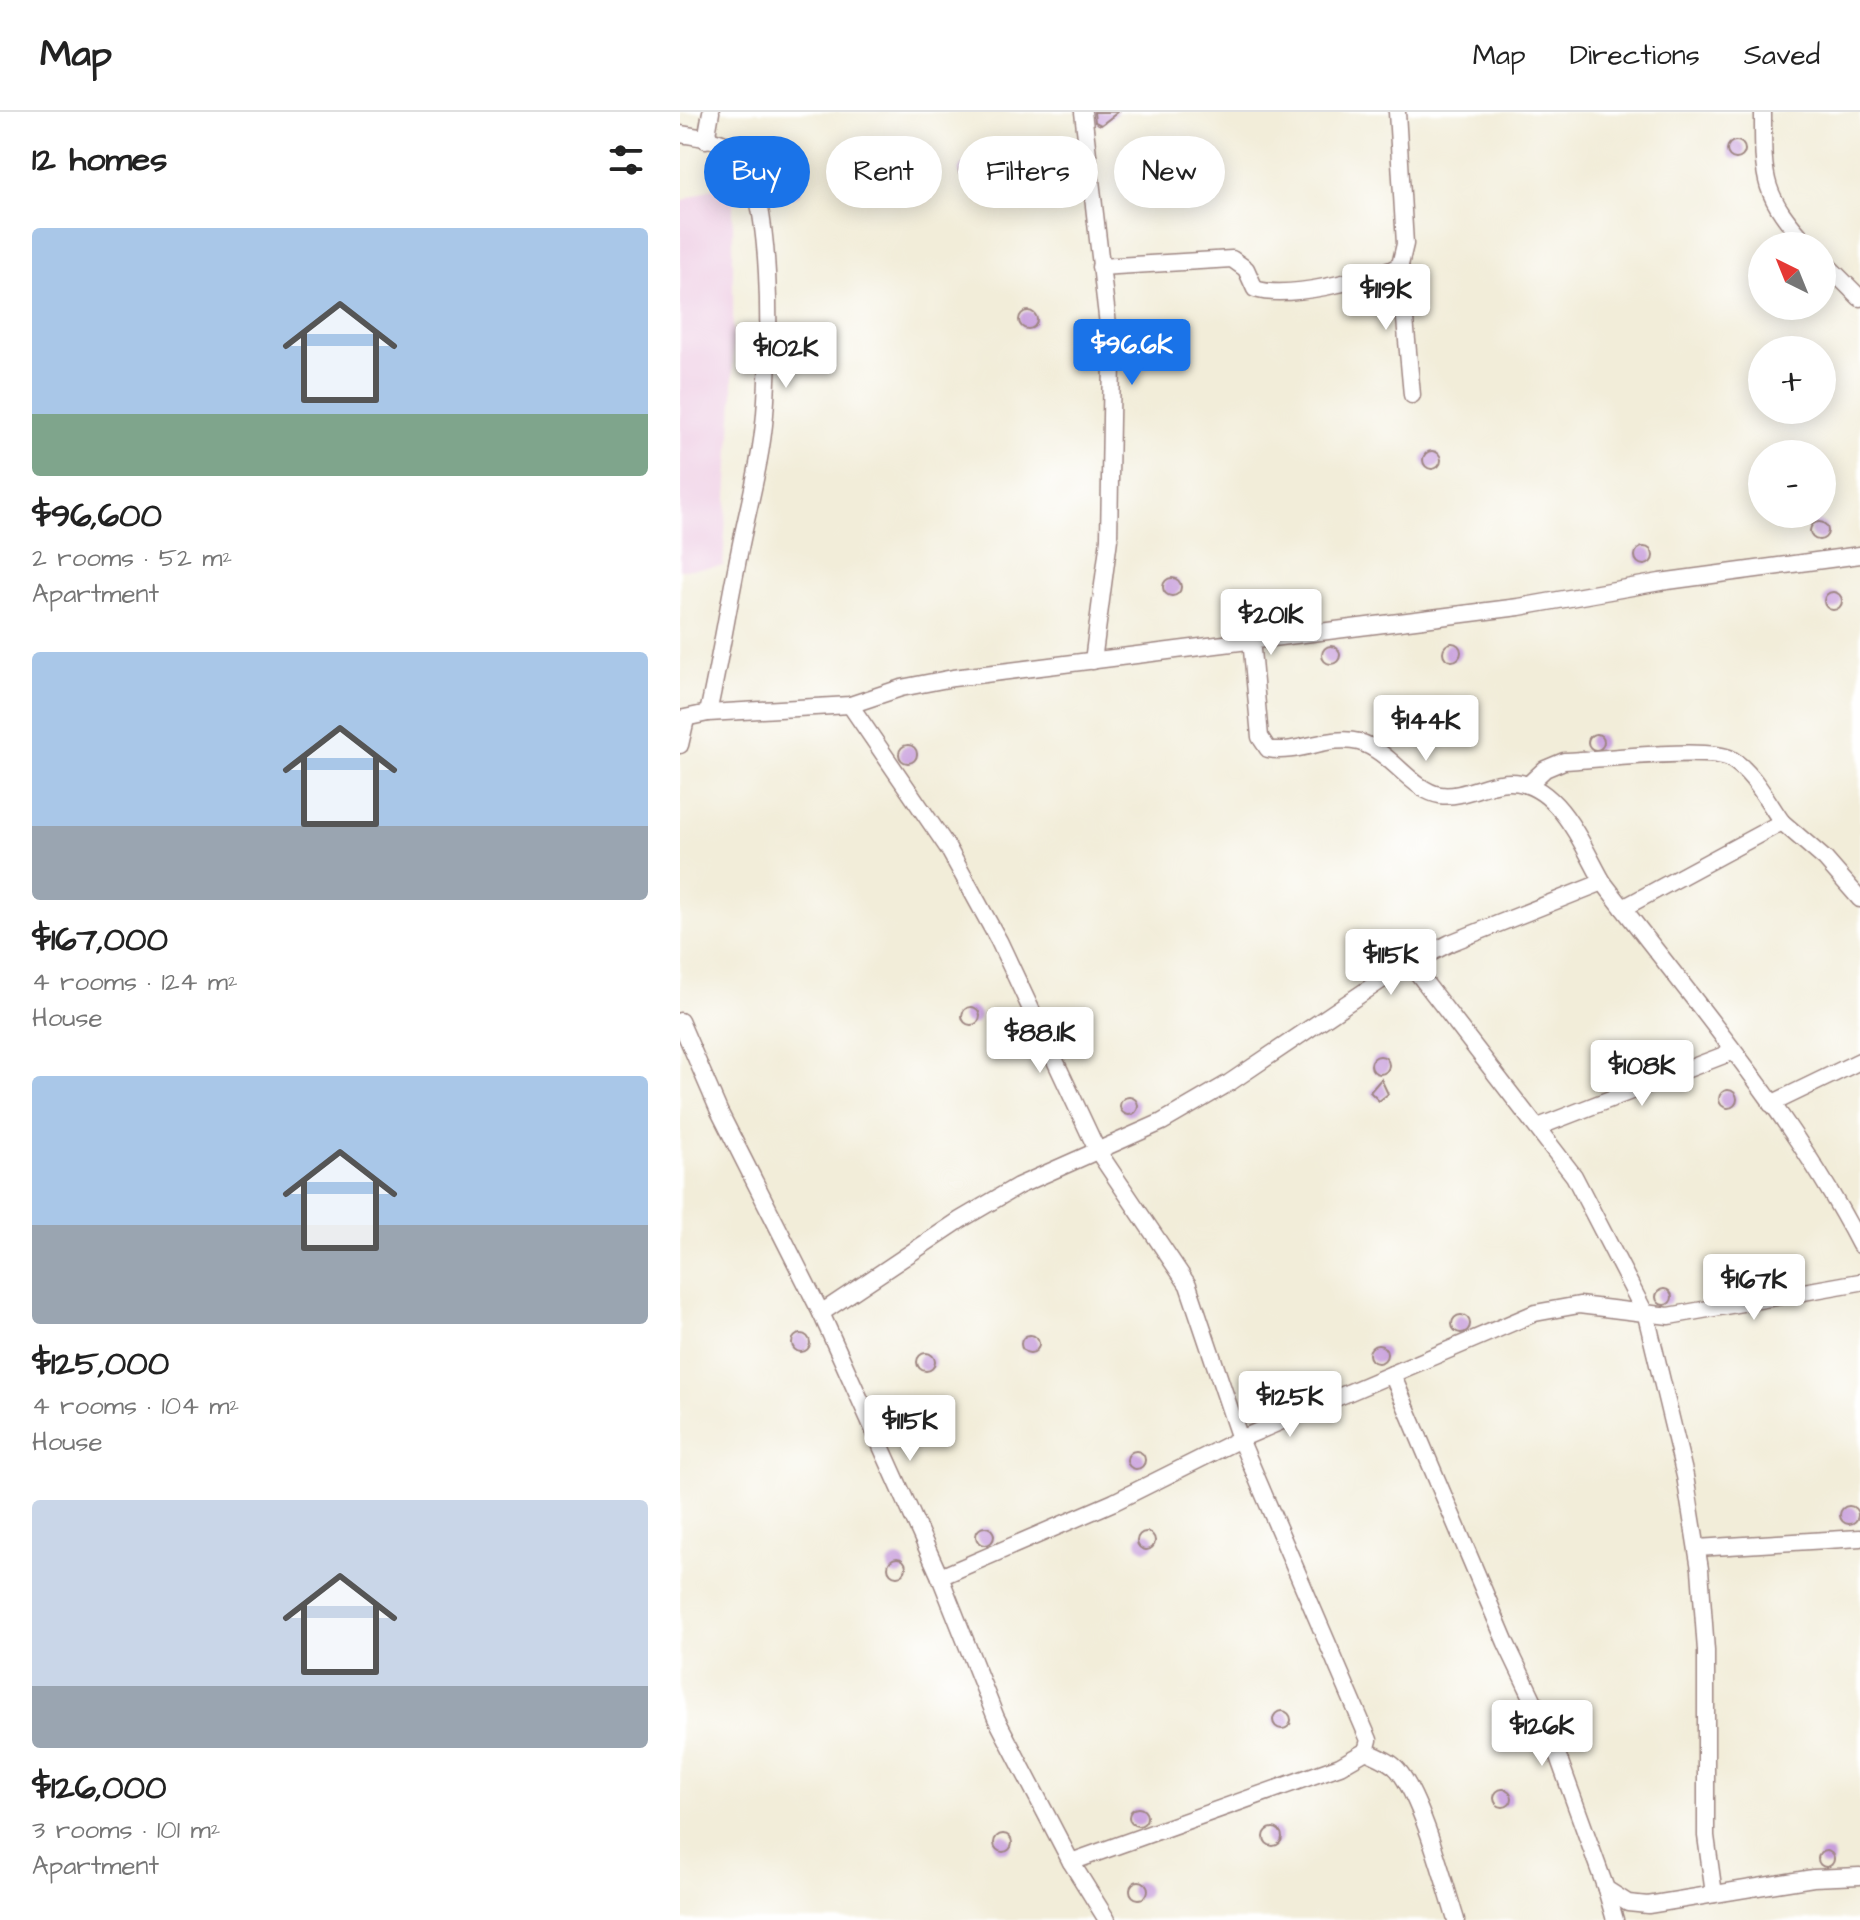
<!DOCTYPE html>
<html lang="en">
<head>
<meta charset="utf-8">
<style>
  :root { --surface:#fff; --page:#f2f2f2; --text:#222; --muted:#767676; --line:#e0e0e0; --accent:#1a73e8 }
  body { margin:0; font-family:"Architects Daughter",sans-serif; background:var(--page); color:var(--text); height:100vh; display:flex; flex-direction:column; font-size:30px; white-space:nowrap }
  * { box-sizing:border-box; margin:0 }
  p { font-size:26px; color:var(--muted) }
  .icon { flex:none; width:44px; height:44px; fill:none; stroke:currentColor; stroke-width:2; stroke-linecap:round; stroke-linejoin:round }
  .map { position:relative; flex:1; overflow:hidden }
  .side { display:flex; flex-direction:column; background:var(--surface); width:680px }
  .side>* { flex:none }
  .top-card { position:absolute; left:24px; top:24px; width:760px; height:72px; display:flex; gap:16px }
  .needle { width:52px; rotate:317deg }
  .tools { position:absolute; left:1068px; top:120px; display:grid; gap:16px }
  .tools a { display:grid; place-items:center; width:88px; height:88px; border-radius:50%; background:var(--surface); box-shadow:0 4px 20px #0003; font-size:40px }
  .price { position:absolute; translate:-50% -68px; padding:0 18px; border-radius:8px; background:#fff; color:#222; font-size:26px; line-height:52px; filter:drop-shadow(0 2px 4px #0008) }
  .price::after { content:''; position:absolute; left:50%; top:48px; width:24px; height:18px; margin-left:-12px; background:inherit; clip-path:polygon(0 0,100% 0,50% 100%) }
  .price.active { background:var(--accent); color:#fff }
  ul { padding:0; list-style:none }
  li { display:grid; align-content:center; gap:16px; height:424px; padding:0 32px }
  li span { display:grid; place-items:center; height:248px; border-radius:8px; color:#555 }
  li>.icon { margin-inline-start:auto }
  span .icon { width:144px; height:144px; fill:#fffc; stroke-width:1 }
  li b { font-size:34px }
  h2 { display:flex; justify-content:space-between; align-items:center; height:96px; padding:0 32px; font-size:34px }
  .pill { padding:0 28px; border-radius:36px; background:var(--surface); box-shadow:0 4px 20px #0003; font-size:28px; line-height:72px }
  .pill.active { background:var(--accent); color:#fff }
  header { display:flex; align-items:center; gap:48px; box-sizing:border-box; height:112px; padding:0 40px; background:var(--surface); border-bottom:2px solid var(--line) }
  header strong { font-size:38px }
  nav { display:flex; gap:44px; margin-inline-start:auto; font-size:28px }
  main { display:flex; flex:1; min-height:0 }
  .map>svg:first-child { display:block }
</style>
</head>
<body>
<header>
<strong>Map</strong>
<nav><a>Map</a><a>Directions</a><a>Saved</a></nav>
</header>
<main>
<section class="side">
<h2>12 homes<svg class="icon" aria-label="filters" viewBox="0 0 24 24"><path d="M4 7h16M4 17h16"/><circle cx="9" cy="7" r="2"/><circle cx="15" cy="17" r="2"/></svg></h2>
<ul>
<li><span style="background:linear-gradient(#a9c7e8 75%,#7fa58c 0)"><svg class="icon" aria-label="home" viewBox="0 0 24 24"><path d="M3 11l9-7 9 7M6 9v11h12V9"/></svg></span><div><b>$96,600</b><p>2 rooms · 52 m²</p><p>Apartment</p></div></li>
<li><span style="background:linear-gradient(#a9c7e8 70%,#9aa5b1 0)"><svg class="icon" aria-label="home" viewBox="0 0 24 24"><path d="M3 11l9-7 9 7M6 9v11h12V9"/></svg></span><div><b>$167,000</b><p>4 rooms · 124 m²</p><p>House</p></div></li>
<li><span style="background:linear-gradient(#a9c7e8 60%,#9aa5b1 0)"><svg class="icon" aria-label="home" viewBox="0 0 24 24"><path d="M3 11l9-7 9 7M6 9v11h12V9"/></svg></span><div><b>$125,000</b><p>4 rooms · 104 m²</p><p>House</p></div></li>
<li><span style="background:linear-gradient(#c9d6e8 75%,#9aa5b1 0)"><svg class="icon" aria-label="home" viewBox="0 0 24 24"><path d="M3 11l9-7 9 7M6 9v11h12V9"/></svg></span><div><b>$126,000</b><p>3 rooms · 101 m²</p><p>Apartment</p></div></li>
</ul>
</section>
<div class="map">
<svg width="1180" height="1808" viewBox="0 0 1180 1808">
  <rect width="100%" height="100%" fill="#fff"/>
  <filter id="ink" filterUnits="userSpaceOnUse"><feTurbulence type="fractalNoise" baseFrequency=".0125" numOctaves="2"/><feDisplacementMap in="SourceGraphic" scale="16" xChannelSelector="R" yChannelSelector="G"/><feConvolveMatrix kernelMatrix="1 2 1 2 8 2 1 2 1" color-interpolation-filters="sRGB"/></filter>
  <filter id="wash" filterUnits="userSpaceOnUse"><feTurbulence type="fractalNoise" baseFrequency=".006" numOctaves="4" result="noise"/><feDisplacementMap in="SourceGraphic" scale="32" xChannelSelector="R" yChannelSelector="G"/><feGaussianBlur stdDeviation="1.8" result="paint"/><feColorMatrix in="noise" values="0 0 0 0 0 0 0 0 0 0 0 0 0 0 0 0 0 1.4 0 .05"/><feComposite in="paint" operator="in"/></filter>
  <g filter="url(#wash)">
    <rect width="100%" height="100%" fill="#f2edd9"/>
    <path fill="#efd0e5" d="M53 67V287L43 454 0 458V90Z"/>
    <g id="blocks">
      <g fill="#c89fdc">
        <path d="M414 0H438L421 13 415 10Z"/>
        <circle cx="1056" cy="38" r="9"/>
        <circle cx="288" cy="59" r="9"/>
        <circle cx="112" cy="76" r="9"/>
        <circle cx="348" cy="208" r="9"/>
        <circle cx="752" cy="348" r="9"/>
        <circle cx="1139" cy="419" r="9"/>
        <circle cx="964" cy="444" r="9"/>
        <circle cx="492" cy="475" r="9"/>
        <circle cx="1153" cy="489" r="9"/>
        <circle cx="772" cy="540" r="9"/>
        <circle cx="651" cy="543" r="9"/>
        <circle cx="916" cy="630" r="8"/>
        <circle cx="228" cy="642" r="9"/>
        <circle cx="291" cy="904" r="9"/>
        <circle cx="700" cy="953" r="9"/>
        <path d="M701 967 708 982 699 989 690 980Z"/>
        <circle cx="1048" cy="987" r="9"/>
        <circle cx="449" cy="994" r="9"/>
        <circle cx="1091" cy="1164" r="9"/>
        <circle cx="984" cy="1185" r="8"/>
        <circle cx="781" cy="1212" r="9"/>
        <circle cx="121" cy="1231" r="9"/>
        <circle cx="350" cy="1232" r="9"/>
        <circle cx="698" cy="1242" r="9"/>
        <circle cx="246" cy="1250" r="9"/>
        <circle cx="456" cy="1348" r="9"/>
        <circle cx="1169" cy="1403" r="9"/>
        <circle cx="305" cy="1424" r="9"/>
        <circle cx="466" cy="1429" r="9"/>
        <circle cx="217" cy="1455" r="9"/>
        <circle cx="602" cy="1608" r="9"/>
        <circle cx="823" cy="1686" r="9"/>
        <circle cx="458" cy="1705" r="9"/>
        <circle cx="593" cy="1725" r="9"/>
        <circle cx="323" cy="1731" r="9"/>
        <circle cx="1146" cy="1747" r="8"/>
        <circle cx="459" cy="1778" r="9"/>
      </g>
    </g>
  </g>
  <g filter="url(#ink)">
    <use href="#blocks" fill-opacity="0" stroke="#9e8682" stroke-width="2"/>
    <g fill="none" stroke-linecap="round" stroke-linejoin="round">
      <g stroke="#9e8682" stroke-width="19">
        <g id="minor">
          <path d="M403 0 432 247 429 427 413 549"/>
          <path d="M1083 0C1083 68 1082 83 1129 134"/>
          <path d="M0 22C15 24 40 28 53 36 97 65 89 252 85 302 81 353 66 402 57 452 47 502 39 551 28 601"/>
          <path d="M26 28 31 0"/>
          <path d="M1142 148 1180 186"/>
          <path d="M720 153 732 283"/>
          <path d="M420 155 552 147 566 157 575 177C608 188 678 168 711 158L720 153 725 132 717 0"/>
          <path d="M571 527 580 625 588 637C618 643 649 622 679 630 711 639 732 679 760 683 780 686 801 674 820 671 875 661 901 732 923 770"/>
          <path d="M170 593 268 736 319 829 417 1038 508 1173 560 1327 689 1628 686 1639 660 1654 391 1750"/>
          <path d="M0 607 28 601 170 593 221 576 273 566 839 495 980 470 1180 443"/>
          <path d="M0 633 6 607"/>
          <path d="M849 672 865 657 884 649C914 648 1031 634 1051 647 1073 660 1087 689 1102 710L943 796"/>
          <path d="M1102 710 1145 747 1180 787"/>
          <path d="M730 851 894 1064 966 1203 1005 1364 1020 1457 1026 1539V1724L1034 1782"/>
          <path d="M0 909 39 999 141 1201 260 1465 316 1606 391 1750 427 1808"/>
          <path d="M1091 992 1180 949"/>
          <path d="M858 1015 1052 940"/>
          <path d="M141 1201 280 1108 338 1074 482 1010 549 971 712 861 770 831 923 770C1012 887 1112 1002 1180 1133"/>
          <path d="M712 1262 826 1531 871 1625 926 1777 948 1791 968 1793 1133 1766 1180 1764"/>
          <path d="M1017 1436 1180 1426"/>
          <path d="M260 1465 434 1390 560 1327 855 1201 899 1193 989 1204 1180 1170"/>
          <path d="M686 1639C696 1644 711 1649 718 1658 742 1687 764 1770 776 1808"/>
          <path d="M926 1777 935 1808"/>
        </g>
      </g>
      <use href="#minor" stroke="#fff" stroke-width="16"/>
    </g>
  </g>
</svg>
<div class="tools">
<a><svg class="needle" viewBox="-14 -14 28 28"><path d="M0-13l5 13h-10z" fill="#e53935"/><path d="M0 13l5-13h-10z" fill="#767676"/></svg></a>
<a>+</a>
<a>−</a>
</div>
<b class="price" style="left:706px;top:220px">$119K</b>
<b class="price active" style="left:452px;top:275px">$96.6K</b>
<b class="price" style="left:106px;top:278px">$102K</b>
<b class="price" style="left:591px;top:545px">$201K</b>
<b class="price" style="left:746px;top:651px">$144K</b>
<b class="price" style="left:711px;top:885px">$115K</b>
<b class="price" style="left:360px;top:963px">$88.1K</b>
<b class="price" style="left:962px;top:996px">$108K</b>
<b class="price" style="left:1074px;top:1210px">$167K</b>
<b class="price" style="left:610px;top:1327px">$125K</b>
<b class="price" style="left:230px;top:1351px">$115K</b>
<b class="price" style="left:862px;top:1656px">$126K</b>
<div class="top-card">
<a class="pill active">Buy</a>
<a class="pill">Rent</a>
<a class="pill">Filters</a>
<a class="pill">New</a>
</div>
</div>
</main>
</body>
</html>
